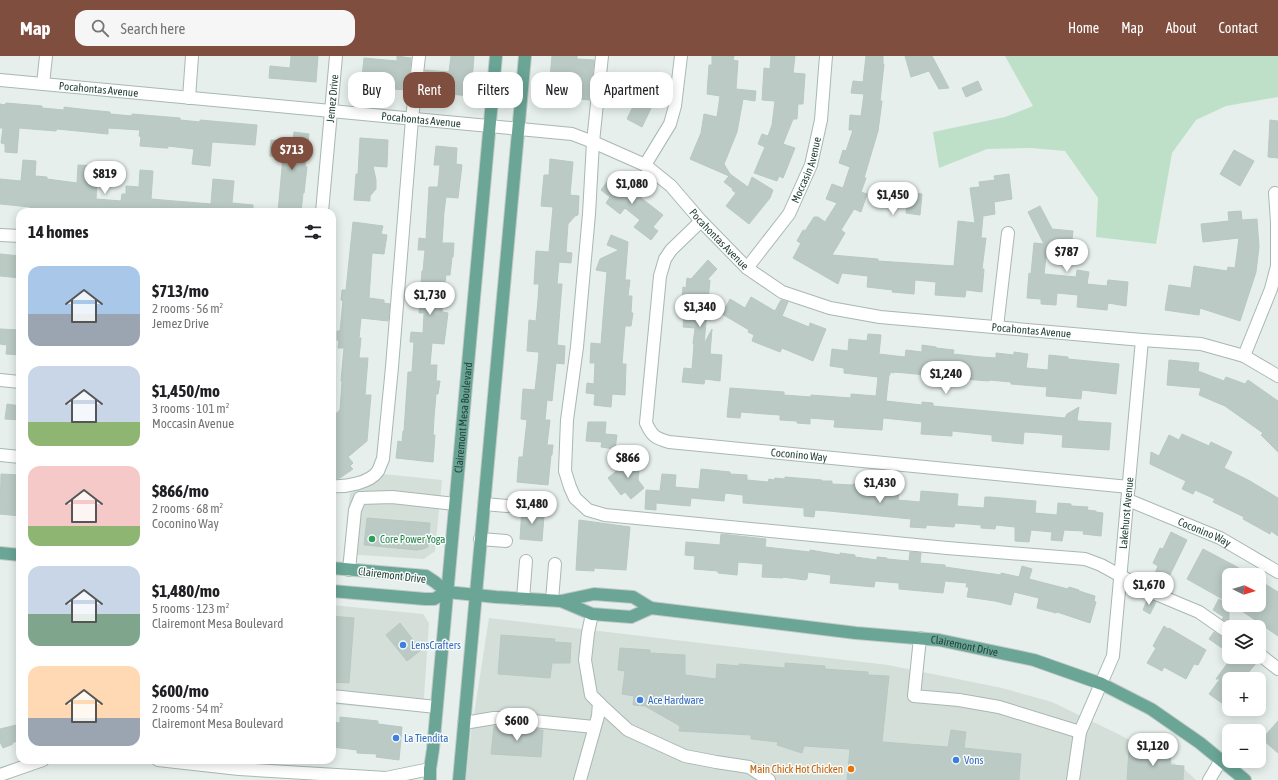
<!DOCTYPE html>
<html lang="en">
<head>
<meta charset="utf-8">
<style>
  :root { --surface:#fff; --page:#f6f6f6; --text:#202124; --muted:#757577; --accent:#7f4e3f }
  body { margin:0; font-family:"Asap Condensed",sans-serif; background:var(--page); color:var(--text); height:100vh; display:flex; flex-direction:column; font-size:15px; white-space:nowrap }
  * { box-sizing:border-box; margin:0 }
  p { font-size:13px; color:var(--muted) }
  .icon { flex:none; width:22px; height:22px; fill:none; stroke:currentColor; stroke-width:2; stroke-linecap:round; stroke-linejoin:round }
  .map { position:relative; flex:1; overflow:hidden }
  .details { position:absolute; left:16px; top:152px; width:320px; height:556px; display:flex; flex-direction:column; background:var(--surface); border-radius:12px; box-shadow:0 2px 10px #0003 }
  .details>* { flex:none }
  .top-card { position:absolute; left:348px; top:16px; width:380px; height:36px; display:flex; gap:8px }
  .needle { width:26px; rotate:95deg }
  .fabs { position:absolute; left:1222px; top:512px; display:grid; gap:8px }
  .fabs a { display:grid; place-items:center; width:44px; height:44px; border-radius:8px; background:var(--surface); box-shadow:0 2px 10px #0003; font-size:20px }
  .price { position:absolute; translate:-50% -34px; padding:0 9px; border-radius:14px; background:#fff; color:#222; font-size:13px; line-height:26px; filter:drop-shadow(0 1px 2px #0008) }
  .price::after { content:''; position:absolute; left:50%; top:24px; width:12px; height:9px; margin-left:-6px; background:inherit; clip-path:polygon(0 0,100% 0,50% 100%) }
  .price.on { background:var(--accent); color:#fff }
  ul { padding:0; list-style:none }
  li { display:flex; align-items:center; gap:12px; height:100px; padding:0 12px }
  li span { display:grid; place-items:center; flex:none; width:112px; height:80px; border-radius:12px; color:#555 }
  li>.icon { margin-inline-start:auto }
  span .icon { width:48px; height:48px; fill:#fffc; stroke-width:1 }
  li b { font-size:17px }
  h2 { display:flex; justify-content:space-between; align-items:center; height:48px; padding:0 12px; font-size:17px }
  .tag { padding:0 14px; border-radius:12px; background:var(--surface); box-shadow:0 2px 10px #0003; font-size:14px; line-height:36px }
  .tag.on { background:var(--accent); color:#fff }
  header { display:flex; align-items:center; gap:24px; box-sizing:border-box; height:56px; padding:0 20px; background:var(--accent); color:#fff }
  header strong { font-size:19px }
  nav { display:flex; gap:22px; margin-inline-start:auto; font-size:14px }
  .search { width:280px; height:36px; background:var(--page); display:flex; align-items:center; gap:10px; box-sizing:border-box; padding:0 14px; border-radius:12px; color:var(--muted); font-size:15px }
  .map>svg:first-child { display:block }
</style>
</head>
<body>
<header>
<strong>Map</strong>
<div class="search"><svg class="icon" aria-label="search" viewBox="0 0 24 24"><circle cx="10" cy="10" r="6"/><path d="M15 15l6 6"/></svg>Search here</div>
<nav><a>Home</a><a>Map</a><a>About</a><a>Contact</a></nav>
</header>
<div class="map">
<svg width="1278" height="724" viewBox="0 0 1278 724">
  <rect width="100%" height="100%" fill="#e6efeb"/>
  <g fill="#d4dfda">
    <path d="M383 418 442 424 435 495 424 503 344 498 350 437Z"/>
    <path d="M332 549 423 558 429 567 423 656 332 648Z"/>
    <path d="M489 562 888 609 1002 632 1052 646 1118 678 1183 712 1196 724H466L471 678Z"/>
  </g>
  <path fill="#bfe0c8" d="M1005 0H1278V41L1226 50 1196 64 1172 97 1156 188 1096 181 1098 142 1065 95 1031 92 987 93 939 112 933 76 1005 61 1033 50Z"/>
  <g fill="#bbcac4" stroke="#b8c9c2">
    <path d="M291 0H318L316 26 269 22 270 10 290 12Z"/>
    <path d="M397 0 411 2 408 34 361 31 364 2 397 5Z"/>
    <path d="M451 0H474L471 40 449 38 450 28 424 26 425 14 449 16Z"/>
    <path d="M552 0H577V3L594 4 590 44 568 42 567 46H564L563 49 544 47 546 24 548 25V21H550Z"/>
    <path d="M712 0H734L733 4 738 5 736 33 756 35 755 45 743 43 737 76 724 108 730 118 748 131 752 121 773 134 770 142 749 168 726 150 736 137 732 134 733 133 724 126 729 120 690 103 701 77 704 58 717 61 720 40 707 38 709 9H712Z"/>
    <path d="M771 0H795L793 17 805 18 803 48H798L797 63H793L783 88 795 92 783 122 779 120 777 125 754 117 765 91 758 88 762 78 768 80 772 69 775 45 762 44 764 12 770 13Z"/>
    <path d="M866 0H883V8H884L880 45H882L878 75 864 122H866L861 136 867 138 861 156 854 153 841 174 845 177 832 199 878 203V205L954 210 958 165 975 167 970 132 980 131 979 126 995 124 994 120 1009 118 1012 143 994 146 995 158 983 160 981 182H986L982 213H984L982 236 966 234 965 241 935 239 936 226 915 224 914 238 892 236 893 234 867 231 868 220 842 217 838 228 793 202 801 187 797 185 803 174 805 175 814 161H818L825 166 837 147 826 143 832 128 843 132 850 111 839 107 843 94 846 95 853 74H849L850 59 861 60 864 38 851 37 853 25 863 26Z"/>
    <path d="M905 0H932L949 32 939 33 929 15 911 21Z"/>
    <path d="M978 25 982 34 966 41 962 32Z"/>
    <path d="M638 40 653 48 642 71 627 63Z"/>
    <path d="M6 47 42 50V52L64 54V51L89 54 110 56V58L132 60V58L180 62V64L200 66V64L257 69 255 89 212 86 210 110 192 108 194 93 168 90V92H165L140 90 141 81 139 80 140 74 108 72V78L57 73 56 75 19 72 17 97 5 96V88L1 87 3 72H0V48L5 49Z"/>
    <path d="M1270 64 1278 65V102L1268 101Z"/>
    <path d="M294 76 309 78 305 110 307 111 304 137H303L301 156H278L283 101 270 100 271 84 293 86Z"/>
    <path d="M360 82 388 84 387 111 373 110 376 124V133L370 140V145L354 144 356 118H358Z"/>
    <path d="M436 90 457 92 456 108 462 109 458 142 446 141 444 156 442 187H454L453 201H452L450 219H446L444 234 442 256 448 257 444 288 432 287 430 309H437L436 325H440L438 338H436L434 362 433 379H435L433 406 396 402 398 385 402 386 403 375H404L408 316H412L414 286H410L411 276 423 277 424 257H419L422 215H423L425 194H418L419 182 426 183 429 131H438L440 109H434Z"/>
    <path d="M1234 94 1254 105 1240 130 1220 118Z"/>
    <path d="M550 103 573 106 570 139 579 140 578 159 575 160 568 168 566 196 572 197 571 207 559 206 557 228H562L557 289 565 290 564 308 556 307 552 345 547 344 545 364H550L547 389H553L552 399H551L548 429 517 426 519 401H523L527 364 521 363 523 333 535 334 538 308 539 297 538 296 527 295 529 264 536 265 538 244 539 228H534L536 195 549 196 553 151 541 150 544 119H549Z"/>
    <path d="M23 104 36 105 35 120 47 121V123L77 127 78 109 98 110 96 143 121 145 122 138H126V130L139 131 140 114 153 115 151 143 211 148 213 123 234 125 232 147 253 149V156H58L40 154V156H35L30 155V151L0 148V123L21 125Z"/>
    <path d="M614 117 637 136 636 138 663 159 653 171 658 175 651 184 634 171 640 164 625 152 620 158 606 147 610 141 601 134Z"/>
    <path d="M908 136 922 138 920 159 906 157Z"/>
    <path d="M1040 150 1052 173 1073 175 1071 193 1059 191 1058 197 1048 196 1047 193 1044 218 1076 221 1077 214 1089 216 1087 228 1107 230 1108 224 1128 226 1126 250 1108 247 1107 254 1077 251 1078 239 1057 237 1056 249 1041 248V243L1027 242 1029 217 1031 218 1034 187 1044 188 1028 156Z"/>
    <path d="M1241 155 1242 164 1257 163 1259 191 1256 216 1240 265 1200 252 1199 259 1165 254 1169 229 1191 232 1194 210 1227 215 1228 211 1235 212 1239 182 1203 186 1201 168 1229 165 1228 156Z"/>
    <path d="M353 166 383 170 381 178 387 179 384 198 372 197 369 242 384 244V247L390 248 388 265 361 262 359 282H361L359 302H368L365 339H371L367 385 348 401 353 407 350 410 353 413 340 422 332 423V361L340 354 342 325H341L344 292H338L339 285 337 284V275H340L343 245 341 244 342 234H346Z"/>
    <path d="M611 179 628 186 625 224H630L628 240H632L631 257H633L631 270H625L622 308H626L625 339 612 338 611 351 594 349 595 338 586 337 587 327 594 328 595 307H590L591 287 601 288 604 250 607 216 596 214 600 203 619 194 607 189Z"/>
    <path d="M0 198 20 200V222L0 220Z"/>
    <path d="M708 204 717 213 707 224H710L704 288 712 273 710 298 722 299 720 325 705 323 704 328 682 326 684 312 692 313 694 289 693 288 695 272 683 271 685 248V243H682L683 231 686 232 687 222 691 223Z"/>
    <path d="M751 241 775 255 781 244 788 246 782 260 809 271 810 267 826 273 813 305 782 292 780 296 752 285 754 279 748 276 749 274 722 258 730 243 745 252Z"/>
    <path d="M0 273 20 274V299L6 298 7 289 0 288Z"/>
    <path d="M868 278 881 279 879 298 905 301 906 294 922 296V289L936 291V292L954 294 953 298 981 301 996 302V297L1014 299V296L1028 298 1026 312 1048 314 1049 299 1068 301V303L1119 308 1116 338 1082 334 1081 343 1046 340 1047 331 1011 328V326L989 324V325L950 322V325L926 323 927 319 894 316V317L890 316V319H889L886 345 922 349V346L933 347V350L1065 362 1067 358 1079 351 1077 363 1078 365 1111 367 1109 394 1062 391 1063 379 1041 377 1024 376 1023 388 992 385V379L952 375V380L921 378 922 366 883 362 882 374 834 371 835 364 810 362V368L797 367V365L780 364V359L765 358 741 356 740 362 727 361 730 332 784 336V339L811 341V339L851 342V338L876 340 878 321 844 317V312L830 310 832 293 848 295 849 283 867 285Z"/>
    <path d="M1169 304 1199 307 1198 315 1224 325 1226 321 1245 328 1248 324 1278 345V396L1261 379 1263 377 1225 350 1199 339 1201 332 1167 329Z"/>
    <path d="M7 348 20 350V364L5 363Z"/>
    <path d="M588 366H606L605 378 617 379 615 393 601 391 602 386 586 385Z"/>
    <path d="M1182 378 1209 390 1211 386 1232 396 1224 412 1250 425 1278 442V480L1271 475 1270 478 1243 463 1244 461 1213 446 1215 443 1195 434 1193 438 1182 433 1186 425 1150 408 1151 396 1159 400 1169 379 1179 384Z"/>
    <path d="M634 400 642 411 639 414 638 424 644 432 631 443 625 436 621 439 608 422Z"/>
    <path d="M701 413 730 416V418L747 419V424L768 426 769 423 774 424 775 422 785 423V421L822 424V425H832V428L853 429V428L866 429V431L883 432V436L899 438 898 444 920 446 921 435 958 438 957 450 984 452 985 441H990L1036 445 1035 457 1057 459 1058 447 1071 448V450L1088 451 1087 454 1096 455V456L1103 457 1101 480 1083 478 1084 475 1064 474 1062 485 1051 484 1052 476 1031 474 1029 486 1015 485V471L996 469 995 473 981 472V469L955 467 954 471 926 469V472L910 471 911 463 829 455 815 454 814 461 804 460V452L743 447V439L725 437 724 445 691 442 690 450 656 447V454L645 453 646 434 660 435 662 418 676 419 675 431 699 433Z"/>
    <path d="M1 418 20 419V460L0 458Z"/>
    <path d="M522 453 540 454 544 460 542 485 520 483Z"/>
    <path d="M367 462 430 467 428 491 423 493 417 494 364 489Z"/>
    <path d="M579 464 630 471 626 514 594 512V515L576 514Z"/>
    <path d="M1171 476 1187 484 1163 533 1154 528 1156 524 1153 522 1158 510 1153 507 1160 492 1163 493Z"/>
    <path d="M721 478 766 483 765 491 810 496V494L840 499V497L855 499V501L877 504V501L887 502V503L909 505 910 496 921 497 920 507 945 509V511L1001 519V517L1019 521 1022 510 1032 513 1029 523 1068 533 1069 531 1079 534V535L1095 540 1094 545 1096 546 1090 567 1057 556 1056 557 1037 552 1039 542 1014 536 1011 549 995 545 967 541 969 531H966L967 527 945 525 943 537 899 533V527L875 525 874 531 830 527 831 519 808 516 807 523 805 524 783 521V522L762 521 763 508 738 506 737 519 718 517V515L694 513 695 500 685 499 686 486 720 489Z"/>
    <path d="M1203 493 1239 512 1235 519H1229V540L1226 545 1187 523Z"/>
    <path d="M1265 528 1278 536V580L1242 555 1246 549H1259V537Z"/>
    <path d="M1148 542 1156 546 1150 558 1143 554Z"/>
    <path d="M1219 543 1229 549V568L1222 563 1224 561 1213 554Z"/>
    <path d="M332 560 354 562 349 627 332 626Z"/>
    <path d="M400 567 421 594 407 605 386 579Z"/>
    <path d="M1164 570 1168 573 1169 572 1206 594 1198 609 1194 608 1186 623 1164 611 1162 615 1147 607 1156 592 1153 590Z"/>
    <path d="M1214 576 1225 583 1229 584V597L1209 583Z"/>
    <path d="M501 579 555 583 554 586 571 587 570 607H552L550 622 498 618Z"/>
    <path d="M620 592 650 594V597L685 599V619L716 623 717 608 739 610V608L785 612V607L825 610V613L868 616V619L889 620 882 686 948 691 951 674 966 676 964 692 1021 698 1019 724H847L850 693 804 690 802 697 777 689 778 686 751 683V679L679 675 680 670 645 650 633 649 634 640 622 638 625 615 618 614Z"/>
    <path d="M1232 601H1252L1257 606 1248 617 1246 615 1241 623H1229V652L1209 638 1220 623H1216Z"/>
    <path d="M340 661 378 665V668L402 671 399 704 376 701 377 698 357 697V694L332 691V666L340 667Z"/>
    <path d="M1278 665V697L1262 683Z"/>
    <path d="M20 668V684L12 687 13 688 3 692 0 686V673Z"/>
    <path d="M494 670 543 674 541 701 491 698Z"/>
    <path d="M1129 694 1171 698 1170 709 1184 710 1183 724H1127Z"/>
  </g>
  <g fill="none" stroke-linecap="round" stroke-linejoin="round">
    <g stroke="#a8b8b2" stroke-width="14">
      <g id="minor">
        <path d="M602 0 593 86 589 158 577 291 567 364 566 389 565 415 570 431 575 442 588 454 605 459 947 492 1085 503 1101 509 1121 520 1156 538 1199 556 1229 577"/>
        <path id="s1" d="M0 24 331 55 572 78 593 86 645 109 671 130 701 165 747 212 782 236 830 252 880 261 1142 284 1201 288 1244 300 1278 320"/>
        <path d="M43 28 46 0"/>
        <path d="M189 42 192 0"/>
        <path d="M645 109 670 68 675 50 681 0"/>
        <path id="s2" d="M322 156 336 0"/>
        <path id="s3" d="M701 165 671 194 665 203 660 220 646 367C652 380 655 382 669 386L1129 431"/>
        <path d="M0 179 20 180"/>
        <path id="s4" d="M747 212 789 158 811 109 821 64 826 0"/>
        <path d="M997 271 1008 177"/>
        <path d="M1244 300 1271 233 1277 210V166L1275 137"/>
        <path d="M0 324 20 326"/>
        <path d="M0 399 20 401"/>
        <path d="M332 430C346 431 370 427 378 415 380 411 381 407 383 403L392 311 412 63 419 0"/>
        <path id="s5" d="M1128 444 1220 482 1278 516"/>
        <path d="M484 448 507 450"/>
        <path d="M480 483 506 485"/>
        <path d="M349 514 355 454 360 442 392 441 455 448"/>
        <path d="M523 543 526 505"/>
        <path d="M552 544 555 508"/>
        <path d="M592 558 588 577 585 604 591 639 604 652 628 674 685 700 716 706 749 711 769 724"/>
        <path d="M920 582 914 640 959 644 999 651 1080 676"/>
        <path d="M1259 598 1278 613"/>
        <path d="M332 640 436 651"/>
        <path d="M464 667 494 662H502L594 671"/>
        <path d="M158 704 239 713 386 722 430 713"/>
        <path d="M0 719 43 704"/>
        <path d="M580 724 598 660 599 647"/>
        <path id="s6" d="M1073 724 1080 676 1113 600 1142 284"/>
        <path d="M1209 724 1221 704"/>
      </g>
    </g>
    <g stroke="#c2cac8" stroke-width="14">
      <g id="major">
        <path d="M0 497 20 499"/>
        <path id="s7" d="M332 512 426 520 435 526 447 536 496 541 561 545 594 538 633 541 651 552 856 577 939 584 1034 604 1102 628 1151 653 1200 687 1245 724"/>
        <path d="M332 535 425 543H434L447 536"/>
        <path d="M561 545 592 558 631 561 651 552"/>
        <path id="s8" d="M430 724V713L433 693 496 0"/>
        <path d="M459 724 525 0"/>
      </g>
    </g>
    <use href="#minor" stroke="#fff" stroke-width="12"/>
    <use href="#major" stroke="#6aa596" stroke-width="12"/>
  </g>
  <circle fill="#2e9e5b" stroke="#f7fbf9" stroke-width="1.5" cx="372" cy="483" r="4"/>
  <g fill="#3f7fe0" stroke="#f7fbf9" stroke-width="1.5">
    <circle cx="403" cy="589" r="4"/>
    <circle cx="640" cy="644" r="4"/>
    <circle cx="396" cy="682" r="4"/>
    <circle cx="956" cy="704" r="4"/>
  </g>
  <circle fill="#e8710a" stroke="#f7fbf9" stroke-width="1.5" cx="851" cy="713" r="4"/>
  <g text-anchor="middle" stroke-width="3" stroke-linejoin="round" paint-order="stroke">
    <g font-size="11" fill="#24423a" stroke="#f7fbf9">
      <text dy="4" stroke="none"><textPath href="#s1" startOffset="99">Pocahontas Avenue</textPath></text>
      <text dy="4" stroke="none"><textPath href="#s2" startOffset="114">Jemez Drive</textPath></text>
      <text dy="4" stroke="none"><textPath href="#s1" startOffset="423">Pocahontas Avenue</textPath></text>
      <text dy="4" stroke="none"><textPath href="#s4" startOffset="116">Moccasin Avenue</textPath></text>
      <text dy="4" stroke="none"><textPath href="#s1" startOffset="759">Pocahontas Avenue</textPath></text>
      <text dy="4" stroke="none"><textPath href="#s1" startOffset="1095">Pocahontas Avenue</textPath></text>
      <text dy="4" stroke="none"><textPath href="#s8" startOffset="364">Clairemont Mesa Boulevard</textPath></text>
      <text dy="4" stroke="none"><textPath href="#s3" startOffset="380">Coconino Way</textPath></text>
      <text dy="4" stroke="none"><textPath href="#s6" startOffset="275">Lakehurst Avenue</textPath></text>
      <text dy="4" stroke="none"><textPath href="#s5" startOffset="83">Coconino Way</textPath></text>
      <text transform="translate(392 519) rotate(7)" y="4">Clairemont Drive</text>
      <text dy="4" stroke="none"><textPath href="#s7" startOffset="645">Clairemont Drive</textPath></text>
    </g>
    <g font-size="11" fill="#27864d" stroke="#f7fbf9" text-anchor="start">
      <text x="380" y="487">Core Power Yoga</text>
    </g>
    <g font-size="11" fill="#366cbe" stroke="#f7fbf9" text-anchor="start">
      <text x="411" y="593">LensCrafters</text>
      <text x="648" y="648">Ace Hardware</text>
      <text x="404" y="686">La Tiendita</text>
      <text x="964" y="708">Vons</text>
    </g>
    <g font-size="11" fill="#c56008" stroke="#f7fbf9" text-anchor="end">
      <text x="843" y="717">Main Chick Hot Chicken</text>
    </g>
  </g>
</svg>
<div class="fabs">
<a><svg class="needle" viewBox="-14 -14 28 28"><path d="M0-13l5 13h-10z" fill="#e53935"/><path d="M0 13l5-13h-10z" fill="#757577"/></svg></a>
<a><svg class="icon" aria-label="layers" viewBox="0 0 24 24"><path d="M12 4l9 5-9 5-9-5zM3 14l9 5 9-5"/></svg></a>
<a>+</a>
<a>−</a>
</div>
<b class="price on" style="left:292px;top:115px">$713</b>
<b class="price" style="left:105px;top:139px">$819</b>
<b class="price" style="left:632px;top:149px">$1,080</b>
<b class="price" style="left:893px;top:160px">$1,450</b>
<b class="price" style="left:1067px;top:217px">$787</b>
<b class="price" style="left:430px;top:260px">$1,730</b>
<b class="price" style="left:700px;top:272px">$1,340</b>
<b class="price" style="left:946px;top:339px">$1,240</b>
<b class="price" style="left:628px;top:423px">$866</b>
<b class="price" style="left:880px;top:448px">$1,430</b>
<b class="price" style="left:532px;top:469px">$1,480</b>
<b class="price" style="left:1149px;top:550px">$1,670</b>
<b class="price" style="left:517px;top:686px">$600</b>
<b class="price" style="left:1153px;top:711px">$1,120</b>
<div class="top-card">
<a class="tag">Buy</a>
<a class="tag on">Rent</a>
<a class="tag">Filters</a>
<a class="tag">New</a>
<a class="tag">Apartment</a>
</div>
<section class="details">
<h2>14 homes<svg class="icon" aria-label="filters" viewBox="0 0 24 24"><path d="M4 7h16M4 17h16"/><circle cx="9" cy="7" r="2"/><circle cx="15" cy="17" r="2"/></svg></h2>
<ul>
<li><span style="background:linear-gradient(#a9c7e8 60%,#9aa5b1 0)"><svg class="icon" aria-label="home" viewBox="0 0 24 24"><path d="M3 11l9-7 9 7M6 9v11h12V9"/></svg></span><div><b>$713/mo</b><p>2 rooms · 56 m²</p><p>Jemez Drive</p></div></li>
<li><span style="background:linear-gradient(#c9d6e8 70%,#8fb573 0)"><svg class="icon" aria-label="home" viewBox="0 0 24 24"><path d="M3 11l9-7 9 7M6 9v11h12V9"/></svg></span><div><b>$1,450/mo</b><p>3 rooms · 101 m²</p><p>Moccasin Avenue</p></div></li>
<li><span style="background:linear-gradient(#f6c9c9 75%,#8fb573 0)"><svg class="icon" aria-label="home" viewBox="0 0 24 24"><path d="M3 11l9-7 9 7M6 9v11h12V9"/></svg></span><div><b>$866/mo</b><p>2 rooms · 68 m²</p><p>Coconino Way</p></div></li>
<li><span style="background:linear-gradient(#c9d6e8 60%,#7fa58c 0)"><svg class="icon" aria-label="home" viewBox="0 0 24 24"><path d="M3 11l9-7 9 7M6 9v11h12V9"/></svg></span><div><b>$1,480/mo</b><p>5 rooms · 123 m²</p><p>Clairemont Mesa Boulevard</p></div></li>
<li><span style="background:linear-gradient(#ffd9b3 65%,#9aa5b1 0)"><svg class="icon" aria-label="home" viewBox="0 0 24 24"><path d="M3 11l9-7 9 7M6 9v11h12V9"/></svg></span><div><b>$600/mo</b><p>2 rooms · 54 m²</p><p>Clairemont Mesa Boulevard</p></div></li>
</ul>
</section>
</div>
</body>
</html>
